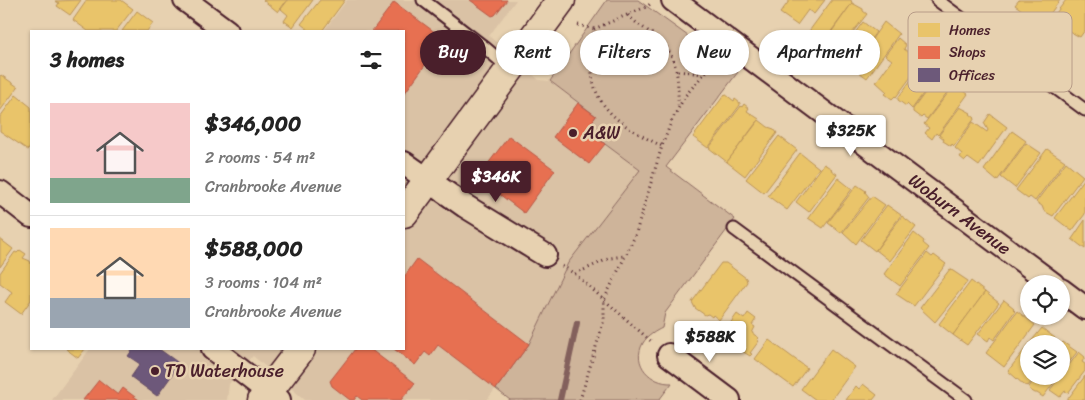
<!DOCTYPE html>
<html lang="en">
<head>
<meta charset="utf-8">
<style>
  :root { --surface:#fff; --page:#f2f2f2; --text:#222; --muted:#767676; --line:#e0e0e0; --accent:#4a1f2b }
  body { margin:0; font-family:Sriracha,sans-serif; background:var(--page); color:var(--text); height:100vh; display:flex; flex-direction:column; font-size:19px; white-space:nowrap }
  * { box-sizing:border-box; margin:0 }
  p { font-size:16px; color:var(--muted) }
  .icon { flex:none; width:28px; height:28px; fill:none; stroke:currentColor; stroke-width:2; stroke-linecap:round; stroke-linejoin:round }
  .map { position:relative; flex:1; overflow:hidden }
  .side { position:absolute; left:30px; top:30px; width:375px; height:320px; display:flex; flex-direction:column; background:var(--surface); border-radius:0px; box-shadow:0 1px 4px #0004 }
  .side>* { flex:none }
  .top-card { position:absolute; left:420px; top:30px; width:475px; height:45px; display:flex; gap:10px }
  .tools { position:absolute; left:1020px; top:275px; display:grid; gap:10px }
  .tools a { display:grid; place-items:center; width:50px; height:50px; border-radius:50%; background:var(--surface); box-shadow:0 1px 4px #0004; font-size:25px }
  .price { position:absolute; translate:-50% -42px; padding:0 11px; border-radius:5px; background:#fff; color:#222; font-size:16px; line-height:32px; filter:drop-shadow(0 1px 2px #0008) }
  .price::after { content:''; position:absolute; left:50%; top:30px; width:15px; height:11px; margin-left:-8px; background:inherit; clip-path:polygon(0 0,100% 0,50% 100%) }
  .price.active { background:var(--accent); color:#fff }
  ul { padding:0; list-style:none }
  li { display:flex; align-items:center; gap:15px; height:125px; padding:0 20px }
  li+li { border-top:1px solid var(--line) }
  li span { display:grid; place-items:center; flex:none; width:140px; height:100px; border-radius:0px; color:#555 }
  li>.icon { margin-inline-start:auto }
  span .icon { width:60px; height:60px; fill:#fffc; stroke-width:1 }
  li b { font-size:21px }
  h2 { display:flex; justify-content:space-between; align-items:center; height:60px; padding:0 20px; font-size:21px }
  .pill { padding:0 18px; border-radius:22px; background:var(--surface); box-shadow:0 1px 4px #0004; font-size:18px; line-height:45px }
  .pill.active { background:var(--accent); color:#fff }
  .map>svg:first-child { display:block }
</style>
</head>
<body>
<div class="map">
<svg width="1085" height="400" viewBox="0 0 1085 400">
  <rect width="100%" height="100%" fill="#e7d1b0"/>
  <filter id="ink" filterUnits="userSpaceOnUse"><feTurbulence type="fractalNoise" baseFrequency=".02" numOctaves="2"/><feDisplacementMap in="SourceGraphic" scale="10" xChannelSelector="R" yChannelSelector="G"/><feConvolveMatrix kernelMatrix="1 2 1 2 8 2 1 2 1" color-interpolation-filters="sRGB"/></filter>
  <g filter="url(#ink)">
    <path fill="#dac2a5" d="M347 0H516L489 36 539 80 550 81 596 116 605 144 641 170 568 263 529 344 487 400H305L253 356 229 384 227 400H52L90 349H404V31H324Z"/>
    <path fill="#ceb49a" stroke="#8c6a62" d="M607 0H638L738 72 666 167 735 219 665 313 662 328C656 331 647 336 643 343 631 364 651 384 672 383L659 400H510L496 389 529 344 568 263 640 170 586 130 596 116 550 81Z"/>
    <g fill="#e9c46a" stroke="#b99257">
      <path d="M81 0 70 15 57 6 59 3 55 1Z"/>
      <path d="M87 0H121L133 9 116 31H88L73 20Z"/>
      <path d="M263 0H287L278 12Z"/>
      <path d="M288 0H313L293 27 284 21 288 15 281 9Z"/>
      <path d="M320 0H345L322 31H310L301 24Z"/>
      <path d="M790 0H825L814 14 808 10 797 25 780 13Z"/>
      <path d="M832 0H851L852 3 824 41H822L815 36 813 39 807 34Z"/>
      <path d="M1019 0H1060L1042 25 1015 5Z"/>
      <path d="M1066 0H1085V30L1080 37 1067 30 1068 28 1053 17Z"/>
      <path d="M852 3 863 9V11L867 14 835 55 830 51 832 48 826 45 825 41Z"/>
      <path d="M137 11 153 23 147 31H122Z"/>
      <path d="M863 22 876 32 852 66 838 56Z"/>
      <path d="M884 22 899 34 867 78 852 67Z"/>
      <path d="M898 38 906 45 904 49 922 62 896 97 895 96 892 99 885 94 887 92 876 82 892 60 885 55Z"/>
      <path d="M931 52 944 58 942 60 946 62 912 109 907 104 906 106 898 100V98Z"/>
      <path d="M947 63 959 70 958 72 961 74 927 119 923 116 921 118 913 112V109Z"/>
      <path d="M1 75 18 87 0 111V76Z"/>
      <path d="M955 84 968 94 938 135 936 133 932 139 925 133 929 128 924 124Z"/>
      <path d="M725 94 734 101 735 99 740 103V105L708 148 693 137Z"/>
      <path d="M16 95 31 107V146L28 150 0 131V117Z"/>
      <path d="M744 104 749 108 747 111 759 119 727 162 709 148 741 106 742 107Z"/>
      <path d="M960 107 971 113 970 114 975 118 954 146 952 144 951 146 943 141 944 139 939 135Z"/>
      <path d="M990 114 1007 127 979 166 968 158 965 161 960 157 962 154 955 148 973 122 987 132 988 130 984 123Z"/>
      <path d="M759 120 768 127 774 129 777 133 745 176 727 162Z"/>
      <path d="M1012 131 1026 141 997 181 984 170Z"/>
      <path d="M779 136 797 150 764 193 746 179Z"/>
      <path d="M1026 143 1041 153 1015 188 1001 177Z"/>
      <path d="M1047 149 1065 161 1035 201 1030 197 1028 199 1016 190Z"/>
      <path d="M800 153 819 168 787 210 768 196Z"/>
      <path d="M1066 162 1083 176 1053 216 1044 211 1042 206 1036 202Z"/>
      <path d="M824 164 832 169 831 170 837 174 809 212 796 202Z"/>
      <path d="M838 178 852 189 823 228 808 218Z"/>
      <path d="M1085 178V214L1072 231 1055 218Z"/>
      <path d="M857 185 866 191 865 192 869 197 841 233 828 223 829 221Z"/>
      <path d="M872 196 885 205 856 244 843 232Z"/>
      <path d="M887 205 901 215 875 251 861 240Z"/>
      <path d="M902 216 916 227 890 261 876 250Z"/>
      <path d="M1085 220V249L1072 239Z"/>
      <path d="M914 233 924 241 923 243 929 248 900 286 884 274Z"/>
      <path d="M0 239 13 249 0 267Z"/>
      <path d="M20 250 26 254 23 258 30 261 31 264V300L21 314 5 302 12 292 0 283V273L15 252 17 253Z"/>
      <path d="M927 253 932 257 934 255 946 264 914 306 896 294Z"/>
      <path d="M721 263H726L746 278 747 282 719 320 713 315 712 317 708 314 705 315 695 308 692 302Z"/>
      <path d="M950 269 968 281 935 322 920 308Z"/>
      <path d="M971 281 985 292 953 335 939 324Z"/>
      <path d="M985 292 999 303 967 345 953 335Z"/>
      <path d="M1004 300 1014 308 1013 309 1015 311 994 340 990 337 988 341 978 334Z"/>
      <path d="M1017 311 1035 325 1004 367 986 353Z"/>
      <path d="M748 313 756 319 752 325 755 327 752 333 759 338 757 340 759 341 750 353 752 354 750 356 735 347 733 349 731 347 732 345 721 336 737 314 744 319Z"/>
      <path d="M1042 328 1055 338 1054 340 1059 344H1029Z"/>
      <path d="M769 340 807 368 793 387 755 359Z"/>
      <path d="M1063 342 1077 352 1061 373V345Z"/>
      <path d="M1029 344V376H1036L1028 386 1024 385 1008 371Z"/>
      <path d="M66 349H85L78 358Z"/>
      <path d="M831 349 855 367 831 400H816L801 389Z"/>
      <path d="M1079 352 1085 357 1082 362 1085 364V371L1068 393 1065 391 1060 397 1050 390Z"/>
      <path d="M1037 376H1059L1043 397 1037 393H1035L1030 390 1029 387Z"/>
      <path d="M1085 376V400H1067Z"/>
      <path d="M863 384 877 395 873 400H846L856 386 859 389Z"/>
    </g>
    <g fill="#e76f51" stroke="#b85746">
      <path d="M470 0H507L495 15 492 16Z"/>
      <path d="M394 2 444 39 404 94V31H372Z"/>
      <path d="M578 103 596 116 586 130 605 144 589 164 553 137Z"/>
      <path d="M509 136 555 170 524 213 482 181 488 172 484 169Z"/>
      <path d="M417 259 529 344 496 389 438 345 430 356 425 352 415 365 394 349H404V277Z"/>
      <path d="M355 349H370L415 383 401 400H362L357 396 354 400H350L332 386 330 381Z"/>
      <path d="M99 380 118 395 123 388 139 400H83Z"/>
    </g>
    <path fill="#6d597a" stroke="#624862" d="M133 349H159L180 364 157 396 131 377 140 364 128 356Z"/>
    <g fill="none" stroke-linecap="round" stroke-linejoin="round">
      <path stroke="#83605b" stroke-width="6" d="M560 400 577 323"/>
      <g stroke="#4a1f2b" stroke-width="15">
        <g id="lane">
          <path d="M423 0 483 46 510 69"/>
          <path d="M937 0 1085 110"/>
          <path d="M734 229 966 400"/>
        </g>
      </g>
      <g stroke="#4a1f2b" stroke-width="26">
        <g id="street">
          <path d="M185 0 227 31"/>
          <path id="s1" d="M673 0 1053 284"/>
          <path d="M404 163 465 206 545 255"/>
          <path d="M0 192 31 216"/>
          <path d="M1061 290 1085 308"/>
          <path d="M213 349 279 400"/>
          <path d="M669 355 729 400"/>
        </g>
      </g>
      <g stroke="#4a1f2b" stroke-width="31">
        <g id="secondary">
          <path d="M404 213 561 0"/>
          <path d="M262 400 301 349"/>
        </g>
      </g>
      <g stroke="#4a1f2b" stroke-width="3" stroke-dasharray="1 4" stroke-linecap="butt">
        <path d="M628 15C636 24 646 29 656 37 680 56 678 81 678 109"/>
        <path d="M578 25 594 29C592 48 589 70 595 88 604 117 637 134 662 146"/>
        <path d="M594 29 648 6 652 2"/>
        <path d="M678 71 702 74"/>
        <path d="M562 266 575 274 653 343"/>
        <path d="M575 274 610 258 624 256"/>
        <path d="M580 400 604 320V300L635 236 662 146 672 120 685 96 703 75 720 60"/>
      </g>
      <use href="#lane" stroke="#e7d1b0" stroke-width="11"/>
      <use href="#street" stroke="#e7d1b0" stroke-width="22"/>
      <use href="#secondary" stroke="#e7d1b0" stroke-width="28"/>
    </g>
  </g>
  <g fill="#4a1f2b" stroke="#e7d1b0" stroke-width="2">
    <circle cx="573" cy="133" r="5"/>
    <circle cx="155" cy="371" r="5"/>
  </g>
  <g text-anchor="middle" stroke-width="5" stroke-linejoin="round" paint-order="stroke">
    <g font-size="18" fill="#4a1f2b" stroke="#e7d1b0" text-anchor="start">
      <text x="583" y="139">A&amp;W</text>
      <text x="165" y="377">TD Waterhouse</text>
    </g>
    <g font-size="18" fill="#4a1f2b" stroke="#e7d1b0">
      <text dy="6" stroke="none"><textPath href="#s1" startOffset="358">Woburn Avenue</textPath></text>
    </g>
  </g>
  <rect x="908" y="12" width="164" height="80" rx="8" fill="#e7d1b0" stroke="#b89c88" stroke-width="1"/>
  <rect x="918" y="23" width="22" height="14" fill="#e9c46a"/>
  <rect x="918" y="46" width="22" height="13" fill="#e76f51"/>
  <rect x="918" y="68" width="22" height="14" fill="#6d597a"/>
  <g font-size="14" fill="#4a1f2b">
    <text x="949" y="35">Homes</text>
    <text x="949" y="57">Shops</text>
    <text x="949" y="80">Offices</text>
  </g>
</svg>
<div class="tools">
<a><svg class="icon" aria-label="locate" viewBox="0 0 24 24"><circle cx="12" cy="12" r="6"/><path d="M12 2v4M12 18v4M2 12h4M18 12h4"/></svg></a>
<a><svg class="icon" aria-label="layers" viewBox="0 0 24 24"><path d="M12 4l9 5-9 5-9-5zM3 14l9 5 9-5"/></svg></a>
</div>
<b class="price" style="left:851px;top:157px">$325K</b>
<b class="price active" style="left:496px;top:203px">$346K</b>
<b class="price" style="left:710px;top:363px">$588K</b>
<div class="top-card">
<a class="pill active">Buy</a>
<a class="pill">Rent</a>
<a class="pill">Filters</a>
<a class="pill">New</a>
<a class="pill">Apartment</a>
</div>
<section class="side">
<h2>3 homes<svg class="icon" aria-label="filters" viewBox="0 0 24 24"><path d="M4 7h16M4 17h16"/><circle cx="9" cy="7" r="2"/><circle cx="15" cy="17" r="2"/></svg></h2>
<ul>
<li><span style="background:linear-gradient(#f6c9c9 75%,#7fa58c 0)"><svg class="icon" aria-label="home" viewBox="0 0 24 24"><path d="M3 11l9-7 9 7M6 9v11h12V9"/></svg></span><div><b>$346,000</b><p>2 rooms · 54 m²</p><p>Cranbrooke Avenue</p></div></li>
<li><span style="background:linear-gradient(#ffd9b3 70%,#9aa5b1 0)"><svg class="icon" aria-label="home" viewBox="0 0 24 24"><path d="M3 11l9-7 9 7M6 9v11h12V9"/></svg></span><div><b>$588,000</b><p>3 rooms · 104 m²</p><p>Cranbrooke Avenue</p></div></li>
</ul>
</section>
</div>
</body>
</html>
